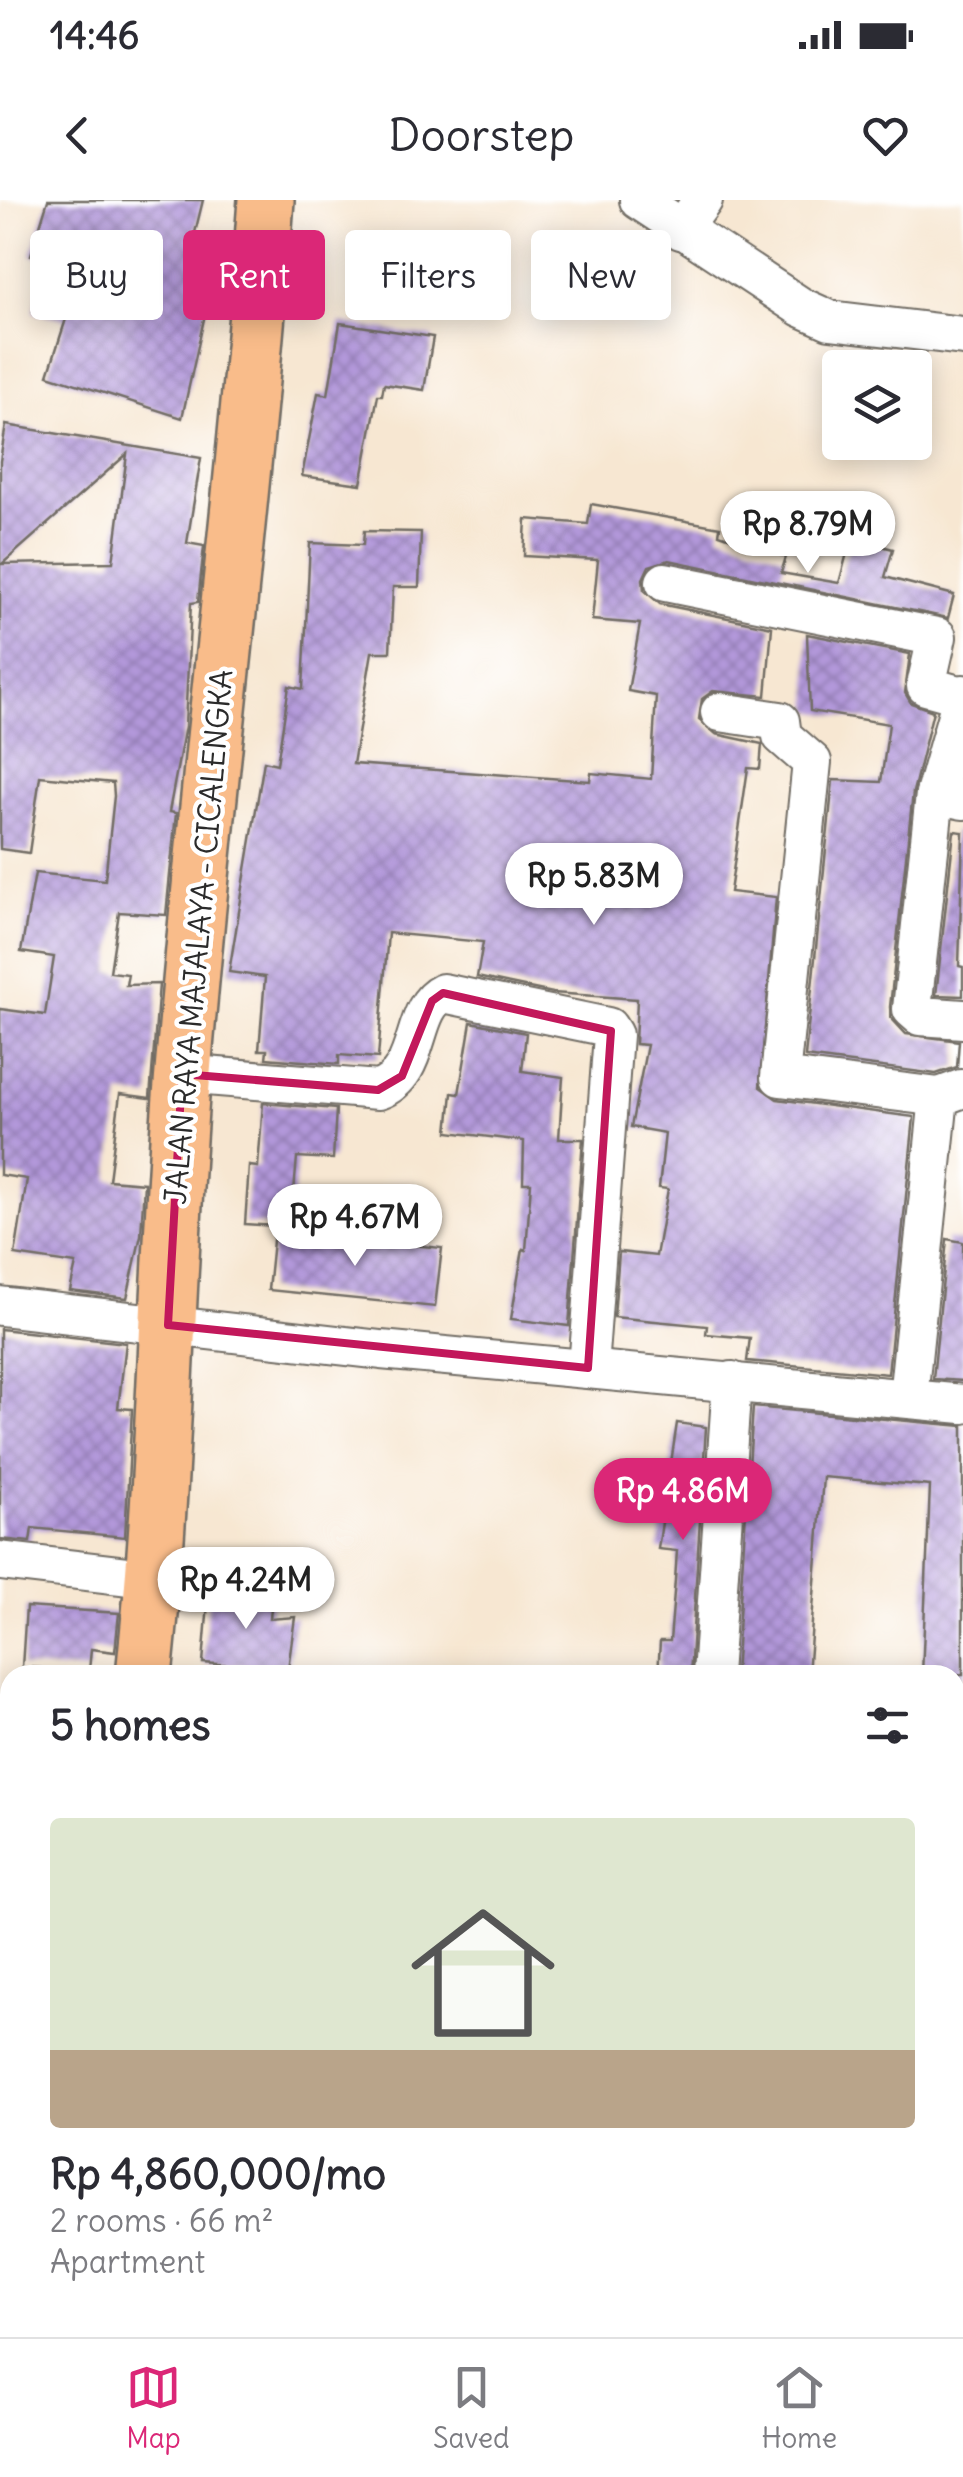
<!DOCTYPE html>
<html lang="en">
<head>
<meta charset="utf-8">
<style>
  :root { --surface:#fff; --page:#f7f7f7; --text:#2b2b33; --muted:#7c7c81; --line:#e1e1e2; --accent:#db2777 }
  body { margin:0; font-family:Delius,sans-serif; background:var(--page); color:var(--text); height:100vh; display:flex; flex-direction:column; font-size:38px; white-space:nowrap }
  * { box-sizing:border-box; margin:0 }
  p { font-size:32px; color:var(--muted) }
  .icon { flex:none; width:55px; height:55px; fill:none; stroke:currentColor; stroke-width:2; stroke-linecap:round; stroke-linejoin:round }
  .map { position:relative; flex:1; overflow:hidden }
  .details { position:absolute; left:0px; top:1465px; width:965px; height:672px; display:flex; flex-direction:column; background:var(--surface); border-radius:30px 30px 0 0; box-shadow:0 5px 25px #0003 }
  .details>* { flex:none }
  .hud { position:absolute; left:30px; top:30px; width:905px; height:90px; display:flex; gap:20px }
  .tools { position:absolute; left:822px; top:150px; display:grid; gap:20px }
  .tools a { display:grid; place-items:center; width:110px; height:110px; border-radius:10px; background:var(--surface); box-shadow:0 5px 25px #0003; font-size:50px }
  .price { position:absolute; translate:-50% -85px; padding:0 22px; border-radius:35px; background:#fff; color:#222; font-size:32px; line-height:65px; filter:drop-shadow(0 2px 5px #0008) }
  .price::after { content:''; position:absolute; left:50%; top:60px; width:30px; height:22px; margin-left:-15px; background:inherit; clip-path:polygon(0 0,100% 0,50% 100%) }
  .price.selected { background:var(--accent); color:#fff }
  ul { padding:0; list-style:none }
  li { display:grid; align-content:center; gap:20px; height:530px; padding:0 50px }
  li span { display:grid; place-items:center; height:310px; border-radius:10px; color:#555 }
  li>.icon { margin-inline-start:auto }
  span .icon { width:180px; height:180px; fill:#fffc; stroke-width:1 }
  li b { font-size:42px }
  h2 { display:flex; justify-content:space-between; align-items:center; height:120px; padding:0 50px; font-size:42px }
  .tag { padding:0 35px; border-radius:10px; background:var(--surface); box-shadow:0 5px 25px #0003; font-size:35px; line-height:90px }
  .tag.selected { background:var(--accent); color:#fff }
  .status { display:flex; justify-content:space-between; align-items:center; height:70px; padding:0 50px; background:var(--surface); direction:ltr }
  .status svg { height:28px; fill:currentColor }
  header { display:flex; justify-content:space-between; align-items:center; height:130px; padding:0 50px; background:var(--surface); font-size:45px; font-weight:600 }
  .tabs { display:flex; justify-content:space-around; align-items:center; height:140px; border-top:2px solid var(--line); background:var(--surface); font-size:28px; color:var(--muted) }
  .tabs a { display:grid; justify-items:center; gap:5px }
  .tabs .selected { color:var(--accent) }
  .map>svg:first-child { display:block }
</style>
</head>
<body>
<div class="status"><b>14:46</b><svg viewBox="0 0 49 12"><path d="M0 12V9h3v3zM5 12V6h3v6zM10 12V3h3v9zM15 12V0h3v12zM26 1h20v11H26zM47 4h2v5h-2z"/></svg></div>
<header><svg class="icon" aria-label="back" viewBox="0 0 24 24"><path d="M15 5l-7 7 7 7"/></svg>Doorstep<svg class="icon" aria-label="heart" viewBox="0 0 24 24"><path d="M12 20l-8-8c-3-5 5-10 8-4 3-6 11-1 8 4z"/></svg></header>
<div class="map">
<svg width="963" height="2137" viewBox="0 0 963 2137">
  <defs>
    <pattern id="building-cross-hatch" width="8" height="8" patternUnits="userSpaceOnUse" patternTransform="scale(2.5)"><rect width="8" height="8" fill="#b298da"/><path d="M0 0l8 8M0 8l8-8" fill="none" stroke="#917cb1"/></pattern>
  </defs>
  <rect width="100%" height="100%" fill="#fff"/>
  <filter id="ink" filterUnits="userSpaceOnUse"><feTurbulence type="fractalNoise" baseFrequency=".01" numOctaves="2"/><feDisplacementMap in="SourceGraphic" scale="20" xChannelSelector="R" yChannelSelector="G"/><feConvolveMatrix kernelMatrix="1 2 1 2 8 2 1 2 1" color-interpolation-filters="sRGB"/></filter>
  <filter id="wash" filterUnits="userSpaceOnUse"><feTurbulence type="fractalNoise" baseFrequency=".0048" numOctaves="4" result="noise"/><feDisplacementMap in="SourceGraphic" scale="40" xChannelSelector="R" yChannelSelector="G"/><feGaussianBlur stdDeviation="2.25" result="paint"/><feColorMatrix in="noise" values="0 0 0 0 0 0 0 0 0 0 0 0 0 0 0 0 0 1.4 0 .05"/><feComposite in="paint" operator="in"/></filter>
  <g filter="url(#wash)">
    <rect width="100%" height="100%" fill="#f7e7d2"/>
    <g id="blocks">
      <g fill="url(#building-cross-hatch)" fill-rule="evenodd">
        <path d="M48 0H203L193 41 220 47 182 218 48 175 66 119 33 112 45 59 31 55Z"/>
        <path d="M340 123 433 137 424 190 384 184 382 195H378L361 284 302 276 318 193 328 195Z"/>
        <path d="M6 225 201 258 187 343 204 346 198 402 191 403 185 526 169 612 176 613 166 715 119 712 110 772 128 774 126 785 159 784 150 898 120 894 109 980 144 983 141 1035 127 1098 70 1091 76 1064 15 1055 27 979 0 975V809L45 815 54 757 21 752 35 673 105 680 114 596 113 583 40 576 29 653 0 649V261ZM127 254 113 362 2 364Z"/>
        <path d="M591 304 720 327 719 334 786 357 781 373 839 383 851 338 893 349 885 377 954 395 948 418 669 360 649 366 643 379 644 390 660 404 772 427 766 496 713 491 702 499 699 519 716 534 762 544 760 569 748 568 730 692 776 697 760 887 777 899 914 917 888 1174 747 1161 750 1138 706 1134 707 1126 614 1117 619 1052 656 1056 668 989 659 988 665 933 631 927 647 845 635 844 637 799 553 793 477 777 483 742 388 733 378 858 339 855V864L266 858 267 850H259L265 777 229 772 264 561 277 564 289 486 303 489 310 343 363 345 364 331 421 332 419 387H393L390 452H372L353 564 590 581 591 573 651 579 656 496 628 491 640 424 592 420 598 360 524 356 526 319 588 324Z"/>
        <path d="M807 434 910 454 905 493 911 503 933 511 913 592 890 807 891 818 906 834 959 841 957 867 936 874 805 857 833 580 881 582 889 524 810 511Z"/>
        <path d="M954 631 963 632 959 766 963 767V796L936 795Z"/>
        <path d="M471 822 526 833 522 871 563 877 559 939H583L569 1126 511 1119 523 1049 526 1050 531 983H523L524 941 448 932 452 893 459 894Z"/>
        <path d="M263 903 336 909 333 959 297 957 291 1027 245 1024 249 966 258 967Z"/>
        <path d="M274 1031 442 1048 435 1107 268 1090Z"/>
        <path d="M947 1039 963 1042V1181L933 1179Z"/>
        <path d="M0 1129 126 1143 118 1208 132 1209 125 1337 32 1328 30 1342 0 1339Z"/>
        <path d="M753 1207 963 1226V1475H922L930 1286 823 1277 808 1475H735Z"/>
        <path d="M677 1223 706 1227 690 1475H658L660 1441H670L675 1380 677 1351 658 1349Z"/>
        <path d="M209 1391 272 1396 270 1419 295 1417 288 1469 203 1463Z"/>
        <path d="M26 1407 119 1413 115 1452 91 1449 89 1471 22 1467Z"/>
      </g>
    </g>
  </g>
  <g filter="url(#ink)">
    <use href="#blocks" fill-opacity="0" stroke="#726d65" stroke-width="2.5"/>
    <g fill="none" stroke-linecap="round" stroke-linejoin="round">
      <g stroke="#726d65" stroke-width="25">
        <g id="service">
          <path d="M0 1540 10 1541"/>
          <path d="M0 1613 10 1615"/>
        </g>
      </g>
      <g stroke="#726d65" stroke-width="42">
        <g id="minor">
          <path d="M639 0 801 107 830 120 963 136"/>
          <path d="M681 30 703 0"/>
          <path d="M665 382 937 437 926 486 962 496"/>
          <path d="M963 494 935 594 963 600"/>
          <path d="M720 512 780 521 782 536 812 562 780 877 939 897"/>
          <path d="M935 594 912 809 920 816 963 819"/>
          <path d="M182 874 378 890C424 873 409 809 443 793L608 827 613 835 588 1168"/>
          <path d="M0 1106 381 1150 963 1204"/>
          <path d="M908 1198 939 897 961 889"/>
          <path d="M0 1361 154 1379"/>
          <path d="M712 1475 732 1181"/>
          <path d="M955 1710H963"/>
          <path d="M0 1779 10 1780"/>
          <path d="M0 2093 10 2096"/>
        </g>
      </g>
      <g stroke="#726d65" stroke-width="60">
        <g id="primary">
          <path d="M144 1475C166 1275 166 1073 183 872 207 581 245 291 266 0"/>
          <path d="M85 2137V2128"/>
        </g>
      </g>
      <use href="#service" stroke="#fff" stroke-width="20"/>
      <use href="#minor" stroke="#fff" stroke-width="38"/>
      <use href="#primary" stroke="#f9bc8a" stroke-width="55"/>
    </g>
  </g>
  <path fill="none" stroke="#c2185b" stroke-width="8" stroke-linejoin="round" d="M443 793 611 831 588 1168 168 1125 182 874 378 890 402 876 432 801Z"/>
  <g text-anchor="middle" stroke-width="9" stroke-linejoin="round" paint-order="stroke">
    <g font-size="30" fill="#2b2b2b" stroke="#fff">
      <text transform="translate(199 737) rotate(-85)" y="10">JALAN RAYA MAJALAYA - CICALENGKA</text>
    </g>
  </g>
</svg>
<div class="tools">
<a><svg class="icon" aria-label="layers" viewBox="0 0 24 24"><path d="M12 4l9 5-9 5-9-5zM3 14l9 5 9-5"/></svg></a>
</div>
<b class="price" style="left:808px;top:376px">Rp 8.79M</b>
<b class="price" style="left:594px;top:728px">Rp 5.83M</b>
<b class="price" style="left:355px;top:1069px">Rp 4.67M</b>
<b class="price selected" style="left:683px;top:1343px">Rp 4.86M</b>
<b class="price" style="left:246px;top:1432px">Rp 4.24M</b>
<div class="hud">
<a class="tag">Buy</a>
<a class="tag selected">Rent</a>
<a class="tag">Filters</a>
<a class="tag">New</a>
</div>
<section class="details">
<h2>5 homes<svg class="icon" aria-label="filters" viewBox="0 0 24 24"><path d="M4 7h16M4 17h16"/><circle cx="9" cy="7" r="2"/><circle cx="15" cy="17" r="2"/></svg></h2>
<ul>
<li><span style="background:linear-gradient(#dfe7d0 75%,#b9a48a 0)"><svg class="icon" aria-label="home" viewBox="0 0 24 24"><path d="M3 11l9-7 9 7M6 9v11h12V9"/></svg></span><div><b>Rp 4,860,000/mo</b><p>2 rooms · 66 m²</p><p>Apartment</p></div></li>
</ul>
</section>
</div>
<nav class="tabs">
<a class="selected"><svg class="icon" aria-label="map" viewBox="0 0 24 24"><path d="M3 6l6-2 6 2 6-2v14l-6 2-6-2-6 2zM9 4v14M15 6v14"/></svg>Map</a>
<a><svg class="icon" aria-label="saved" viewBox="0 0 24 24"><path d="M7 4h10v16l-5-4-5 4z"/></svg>Saved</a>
<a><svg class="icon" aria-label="home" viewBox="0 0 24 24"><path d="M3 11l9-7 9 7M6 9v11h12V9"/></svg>Home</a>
</nav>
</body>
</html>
